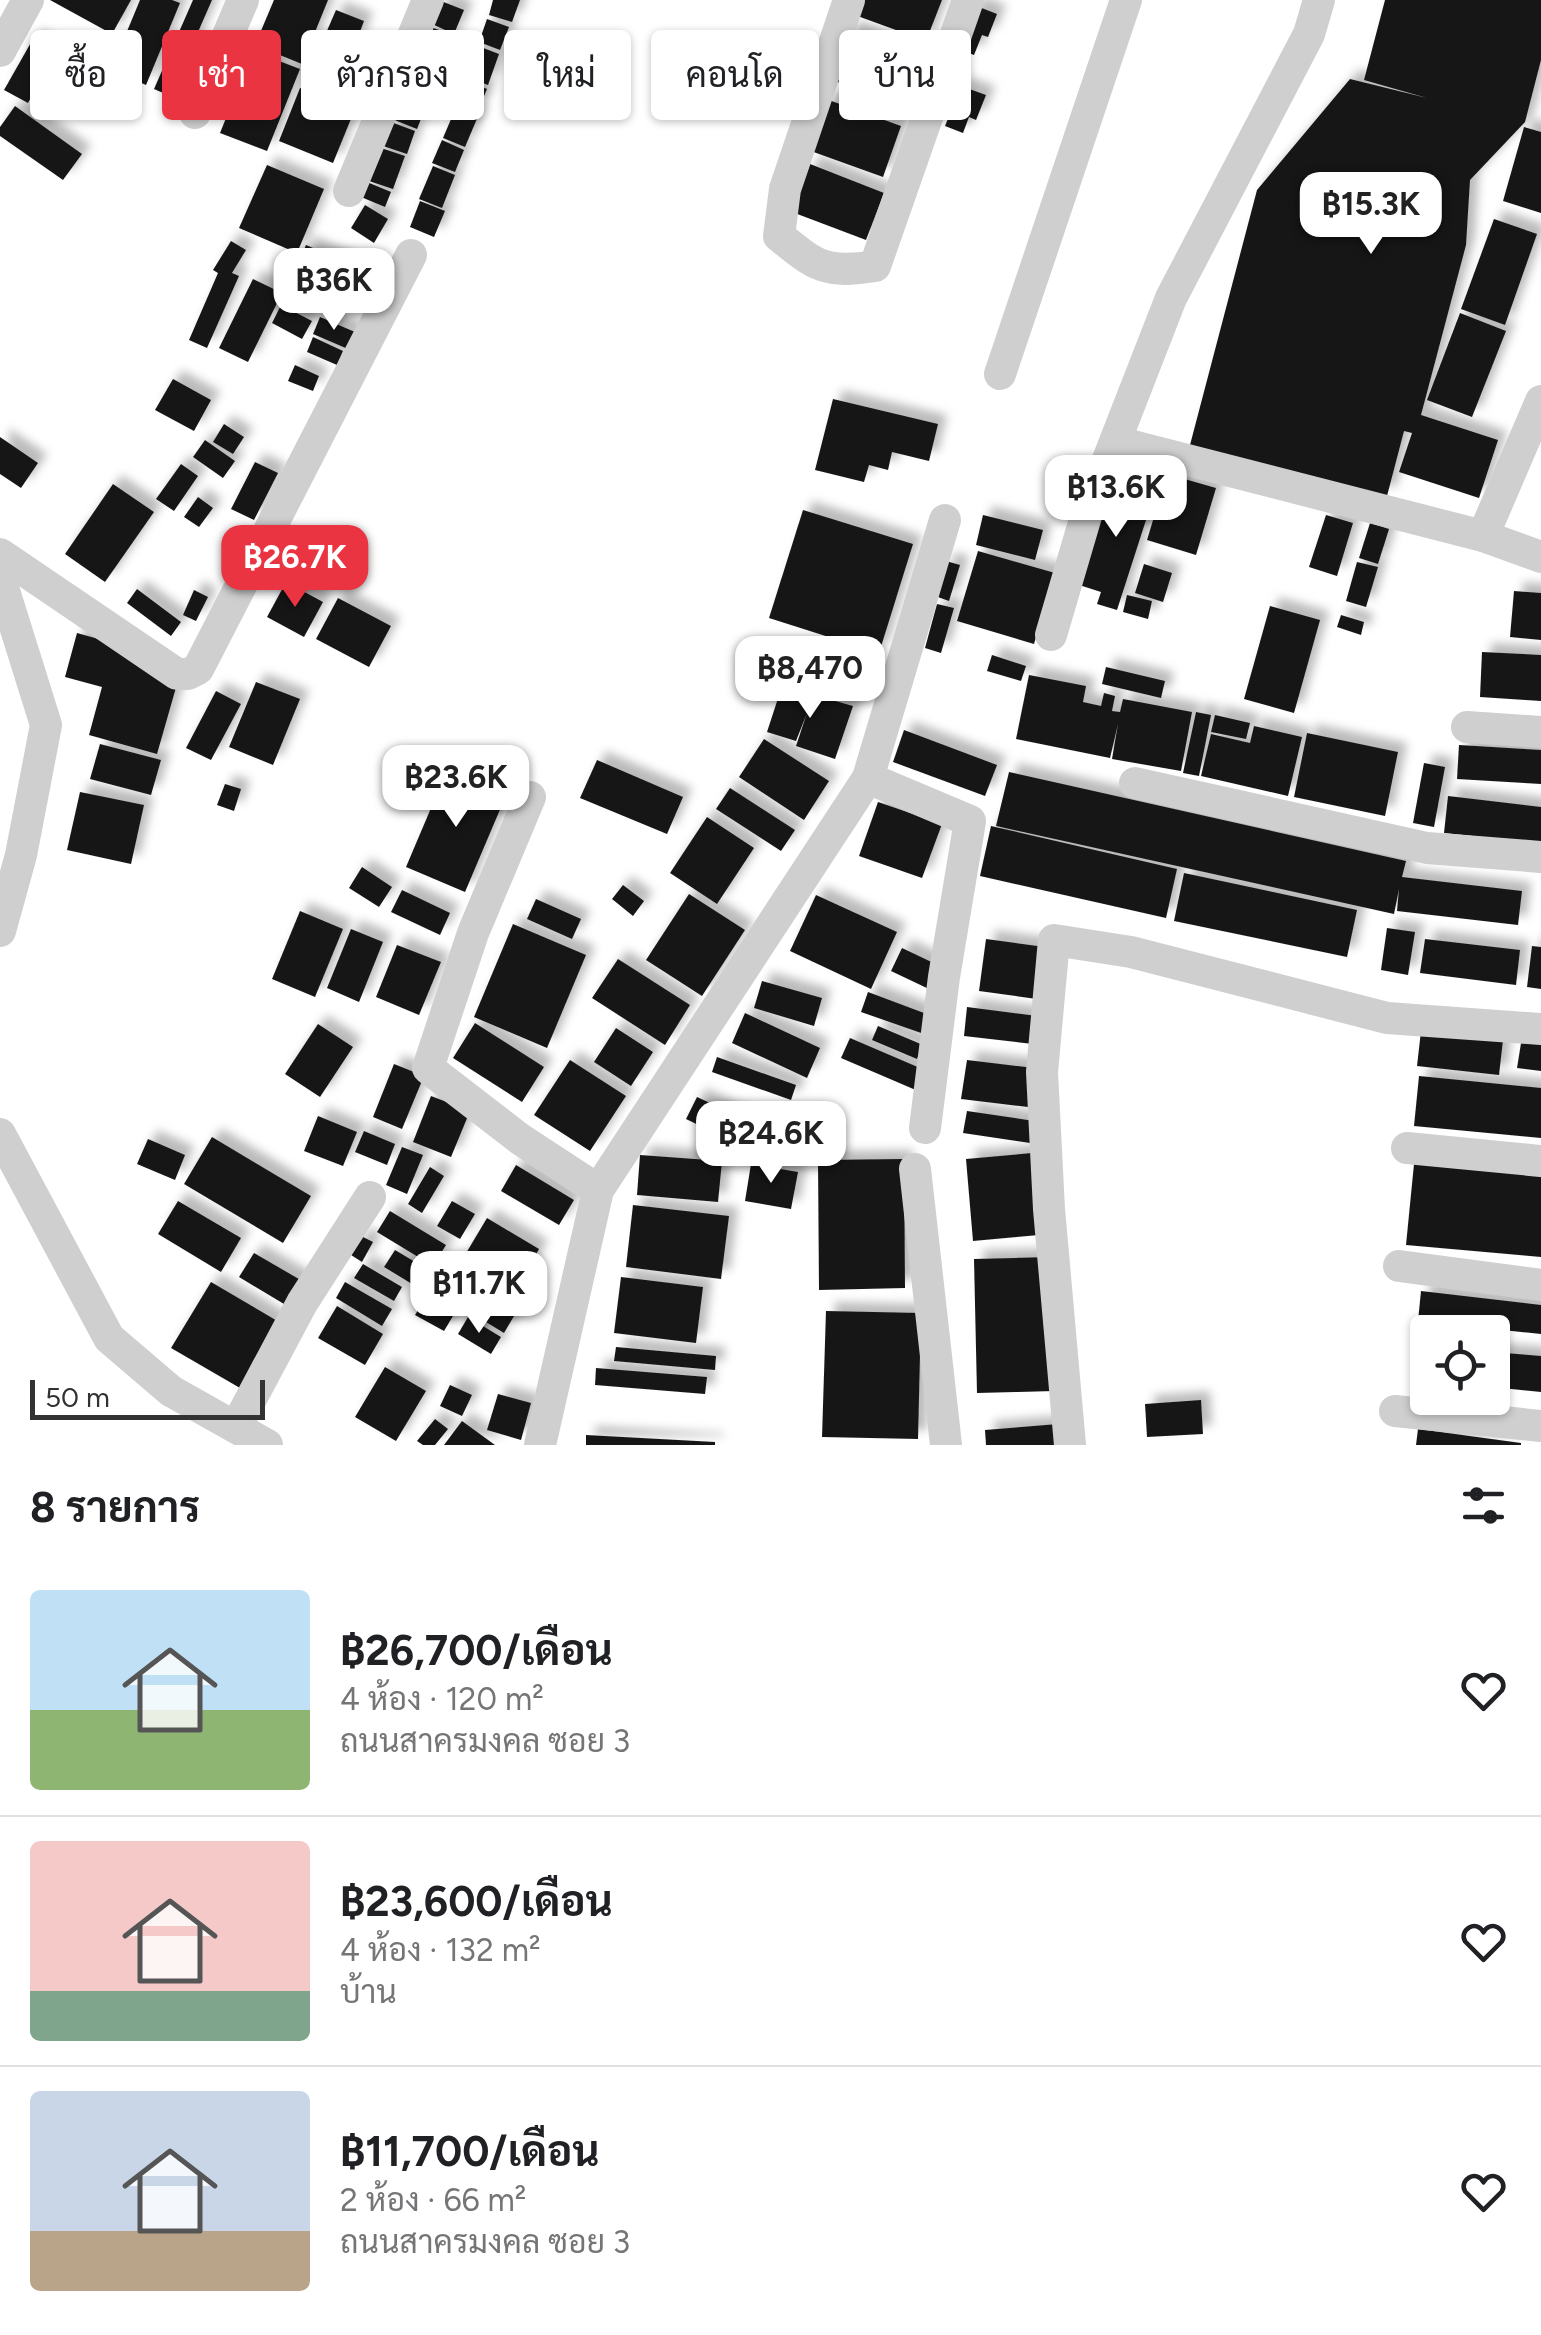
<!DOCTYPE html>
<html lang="th">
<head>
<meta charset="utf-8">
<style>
  :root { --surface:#fff; --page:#f2f2f2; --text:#202124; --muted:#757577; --line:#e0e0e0; --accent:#ea3441 }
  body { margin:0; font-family:Figtree,Sarabun,sans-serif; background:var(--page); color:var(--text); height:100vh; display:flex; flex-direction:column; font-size:38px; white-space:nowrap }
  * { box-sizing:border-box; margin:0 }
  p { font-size:32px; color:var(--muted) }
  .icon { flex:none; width:55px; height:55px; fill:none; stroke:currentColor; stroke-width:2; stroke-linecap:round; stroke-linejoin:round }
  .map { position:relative; height:1445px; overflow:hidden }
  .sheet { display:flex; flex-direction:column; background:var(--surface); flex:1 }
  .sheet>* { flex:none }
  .guide { position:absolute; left:30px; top:30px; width:1000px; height:90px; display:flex; gap:20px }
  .tools { position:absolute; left:1410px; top:1315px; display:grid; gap:20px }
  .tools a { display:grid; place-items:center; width:100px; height:100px; border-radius:10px; background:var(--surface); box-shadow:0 2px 8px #0004; font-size:50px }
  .scale { position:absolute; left:30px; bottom:25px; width:235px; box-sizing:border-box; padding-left:10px; border:5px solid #323232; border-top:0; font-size:28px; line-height:35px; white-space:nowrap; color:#323232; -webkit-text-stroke:8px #fff; paint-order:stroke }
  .price { position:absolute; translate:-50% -85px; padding:0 22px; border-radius:20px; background:#fff; color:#222; font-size:32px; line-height:65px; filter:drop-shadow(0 2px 5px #0008) }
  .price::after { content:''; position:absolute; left:50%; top:60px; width:30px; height:22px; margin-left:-15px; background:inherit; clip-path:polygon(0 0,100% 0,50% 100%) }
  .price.on { background:var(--accent); color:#fff }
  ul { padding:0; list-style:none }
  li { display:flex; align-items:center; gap:30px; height:250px; padding:0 30px }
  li+li { border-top:2px solid var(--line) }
  li span { display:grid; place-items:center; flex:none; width:280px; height:200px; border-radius:10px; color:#555 }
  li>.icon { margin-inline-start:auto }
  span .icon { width:120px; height:120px; fill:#fffc; stroke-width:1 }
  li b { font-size:42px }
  h2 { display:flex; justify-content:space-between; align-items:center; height:120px; padding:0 30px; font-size:42px }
  .chip { padding:0 35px; border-radius:10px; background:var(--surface); box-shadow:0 2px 8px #0004; font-size:35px; line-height:90px }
  .chip.on { background:var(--accent); color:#fff }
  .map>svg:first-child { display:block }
</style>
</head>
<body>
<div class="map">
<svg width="1541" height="1445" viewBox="0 0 1541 1445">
  <defs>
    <filter id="shadow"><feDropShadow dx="9" dy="-9" stdDeviation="5" flood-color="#0004"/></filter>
  </defs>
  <rect width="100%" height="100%" fill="#fff"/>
  <g fill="#191919" filter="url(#shadow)">
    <path d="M50 0H131L112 34Z"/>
    <path d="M140 0H172L180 3 146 85 111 70Z"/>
    <path d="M193 0H212L170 96 154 89Z"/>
    <path d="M274 0H328L302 64 255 45Z"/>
    <path d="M493 0H520L512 22 489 15Z"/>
    <path d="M857 0H942L926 41 852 14Z"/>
    <path d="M1385 0H1541V60L1525 122 1470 180 1466 245 1421 415 1498 440 1479 498 1399 472 1412 433 1404 431 1387 496 1190 445 1257 190 1350 79 1427 98 1364 80Z"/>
    <path d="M441 1 464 10 454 34 432 24Z"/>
    <path d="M974 5 997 14 988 37 982 35 974 55 958 49Z"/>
    <path d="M336 10 364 21 355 45 326 33Z"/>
    <path d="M487 19 509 27 500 50 479 42Z"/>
    <path d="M428 26 453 35 441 69 416 60Z"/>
    <path d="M850 29 918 54 899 105 830 79Z"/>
    <path d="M321 37 356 51 337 98 302 84Z"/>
    <path d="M33 39 57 52 28 103 4 90Z"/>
    <path d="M478 46 499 54 488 85 467 77Z"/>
    <path d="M253 51 300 69 267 151 220 133Z"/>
    <path d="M417 64 439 72 429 94 408 86Z"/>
    <path d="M466 80 487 89 478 110 458 102Z"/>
    <path d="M406 86 430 96 417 129 392 119Z"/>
    <path d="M961 86 986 95 976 120 969 117 963 133 945 126Z"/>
    <path d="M300 88 355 109 333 163 279 141Z"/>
    <path d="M826 99 901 126 883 177 808 150Z"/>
    <path d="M457 105 479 114 465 147 443 138Z"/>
    <path d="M15 106 82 154 63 180 0 136V127Z"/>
    <path d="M391 122 415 131 407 154 383 146Z"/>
    <path d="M1524 127 1541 132V213L1503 201Z"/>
    <path d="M442 140 464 150 455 172 432 163Z"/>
    <path d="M378 147 405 156 393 189 366 180Z"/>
    <path d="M810 164 884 193 866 240 792 212Z"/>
    <path d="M267 165 324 189 297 253 239 228Z"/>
    <path d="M433 166 455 175 442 208 419 199Z"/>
    <path d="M367 182 391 192 385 207 361 197Z"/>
    <path d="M420 201 445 211 434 237 410 227Z"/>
    <path d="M365 205 388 219 374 243 351 228Z"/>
    <path d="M1494 219 1537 234 1505 325 1461 309Z"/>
    <path d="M231 241 246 250 232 273 239 276 207 348 189 340 218 273 213 270Z"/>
    <path d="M306 245 357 267 340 307 289 285Z"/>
    <path d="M361 277 371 282 356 309 346 304Z"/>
    <path d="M253 279 282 293 248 362 219 348Z"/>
    <path d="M281 305 312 321 302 339 272 323Z"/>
    <path d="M1460 313 1506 331 1472 417 1427 400Z"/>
    <path d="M320 317 355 332 348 349 313 334Z"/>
    <path d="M313 337 343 351 337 365 307 352Z"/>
    <path d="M295 365 319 376 313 391 288 381Z"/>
    <path d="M173 379 211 400 194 431 155 410Z"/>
    <path d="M833 399 938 424 929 461 892 452 888 470 869 465 864 482 815 470Z"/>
    <path d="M224 424 244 437 233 454 213 442Z"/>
    <path d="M0 437 38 463 21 488 0 474Z"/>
    <path d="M205 440 235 461 223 478 193 457Z"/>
    <path d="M255 462 278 473 254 520 231 509Z"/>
    <path d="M181 464 198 476 174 511 156 499Z"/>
    <path d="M1167 474 1216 488 1196 555 1147 540Z"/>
    <path d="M1111 475 1156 489 1117 610 1097 604 1101 592 1076 584Z"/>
    <path d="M113 484 154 512 105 582 65 554Z"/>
    <path d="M198 497 213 508 199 527 184 517Z"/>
    <path d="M803 510 913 544 879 653 769 618Z"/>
    <path d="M983 515 1043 530 1035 560 976 545Z"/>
    <path d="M1326 515 1353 523 1337 576 1309 567Z"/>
    <path d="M1370 523 1389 529 1378 564 1359 558Z"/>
    <path d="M978 551 1055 573 1034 644 957 621Z"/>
    <path d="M946 561 960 565 949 601 935 596Z"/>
    <path d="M1357 562 1378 567 1366 607 1346 601Z"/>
    <path d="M1144 564 1172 573 1163 602 1135 593Z"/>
    <path d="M286 582 323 602 304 637 267 617Z"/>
    <path d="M137 589 181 622 171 636 127 603Z"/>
    <path d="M194 590 208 597 196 621 183 615Z"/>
    <path d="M1514 591 1541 593V640L1510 637Z"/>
    <path d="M1127 595 1152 601 1148 619 1123 612Z"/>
    <path d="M338 598 391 626 369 667 316 639Z"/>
    <path d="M937 604 954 608 941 653 925 648Z"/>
    <path d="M1270 606 1320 620 1294 713 1244 699Z"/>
    <path d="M1341 615 1364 622 1361 635 1337 627Z"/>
    <path d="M77 633 127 647 177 684 157 754 89 735 102 687 65 677Z"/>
    <path d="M1482 652 1541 655V701L1480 697Z"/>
    <path d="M992 655 1026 666 1021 681 987 671Z"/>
    <path d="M1106 667 1165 681 1161 698 1102 684Z"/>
    <path d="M1029 675 1086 686 1083 702 1101 706 1104 693 1115 696 1112 711 1120 712 1123 699 1192 712 1181 771 1112 759 1118 724 1110 758 1016 739Z"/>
    <path d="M256 682 300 699 273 765 229 747Z"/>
    <path d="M782 686 853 706 835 759 796 746 807 713 796 741 767 732Z"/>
    <path d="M216 691 241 704 211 760 186 748Z"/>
    <path d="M1196 712 1211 715 1199 776 1183 773Z"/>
    <path d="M1215 715 1250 723 1246 739 1211 732Z"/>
    <path d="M1254 726 1302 737 1288 796 1201 776 1211 734 1250 743Z"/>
    <path d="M904 730 997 765 985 796 893 762Z"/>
    <path d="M1307 733 1398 752 1385 816 1294 797Z"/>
    <path d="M764 739 829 781 804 820 739 777Z"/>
    <path d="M100 744 161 760 151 795 90 779Z"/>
    <path d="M1459 745 1541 750V784L1457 779Z"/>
    <path d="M597 760 683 797 667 834 580 798Z"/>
    <path d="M1424 763 1445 767 1434 827 1413 823Z"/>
    <path d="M448 768 507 793 465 892 406 867Z"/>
    <path d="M1009 772 1406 861 1402 877 1522 891 1518 925 1397 911 1399 889 1394 914 996 826Z"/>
    <path d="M225 784 241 789 234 811 217 805Z"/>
    <path d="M730 788 795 830 781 851 716 809Z"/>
    <path d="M80 792 144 805 131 864 67 850Z"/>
    <path d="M1448 796 1541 807V843L1444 833Z"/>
    <path d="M878 802 942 824 922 878 859 856Z"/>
    <path d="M707 817 754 848 717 904 670 873Z"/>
    <path d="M991 826 1177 869 1166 918 980 876Z"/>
    <path d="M362 867 392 887 379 907 349 888Z"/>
    <path d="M1184 873 1357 910 1347 957 1174 921Z"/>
    <path d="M623 885 644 901 633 916 612 899Z"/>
    <path d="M402 890 450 913 440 935 391 912Z"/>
    <path d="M689 894 745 930 702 996 646 960Z"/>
    <path d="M816 895 897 932 871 989 790 951Z"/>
    <path d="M536 899 581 919 572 939 527 919Z"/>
    <path d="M300 911 343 929 315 997 272 979Z"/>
    <path d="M513 924 586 955 547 1048 474 1017Z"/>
    <path d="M1387 928 1415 932 1408 975 1381 970Z"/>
    <path d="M351 929 383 942 359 1002 327 988Z"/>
    <path d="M986 939 1052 948 1044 1000 979 991Z"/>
    <path d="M1425 939 1520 950 1516 985 1420 973Z"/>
    <path d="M397 945 441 962 419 1015 376 997Z"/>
    <path d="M1532 946 1541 947V989L1527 987Z"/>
    <path d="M902 948 942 967 931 990 891 971Z"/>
    <path d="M618 959 690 1005 665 1045 592 998Z"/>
    <path d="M762 981 822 998 814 1026 754 1008Z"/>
    <path d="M868 992 932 1016 924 1034 861 1012Z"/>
    <path d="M967 1007 1037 1016 1033 1044 964 1036Z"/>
    <path d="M745 1013 820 1048 807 1078 732 1043Z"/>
    <path d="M475 1023 544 1067 522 1102 453 1058Z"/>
    <path d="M318 1024 353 1047 320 1097 285 1074Z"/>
    <path d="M878 1026 923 1045 917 1059 872 1040Z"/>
    <path d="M616 1028 653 1052 631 1086 594 1062Z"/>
    <path d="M1421 1031 1503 1040 1499 1075 1417 1066Z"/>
    <path d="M1522 1037 1541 1040V1071L1517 1068Z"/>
    <path d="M850 1038 927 1071 918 1091 841 1058Z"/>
    <path d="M717 1057 796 1085 791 1100 712 1072Z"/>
    <path d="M570 1060 626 1096 590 1151 534 1115Z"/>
    <path d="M967 1060 1034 1068 1028 1107 961 1099Z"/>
    <path d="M394 1064 424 1076 402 1129 373 1117Z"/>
    <path d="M1419 1076 1541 1088V1138L1414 1126Z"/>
    <path d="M431 1096 470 1111 451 1157 413 1142Z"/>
    <path d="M697 1097 751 1122 740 1145 686 1119Z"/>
    <path d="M967 1111 1041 1122 1037 1144 963 1133Z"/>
    <path d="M318 1116 357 1132 343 1166 304 1151Z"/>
    <path d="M364 1131 395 1144 387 1165 355 1152Z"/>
    <path d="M212 1137 311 1196 283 1243 184 1184Z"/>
    <path d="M148 1139 185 1155 175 1180 137 1164Z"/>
    <path d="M402 1147 423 1155 407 1194 386 1185Z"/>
    <path d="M1032 1153 1039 1235 973 1241 966 1159Z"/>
    <path d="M640 1155 722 1161 718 1202 637 1195Z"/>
    <path d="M904 1159 905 1288 819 1290 818 1160Z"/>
    <path d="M751 1164 798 1172 791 1209 745 1201Z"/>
    <path d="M1414 1164 1541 1175V1257L1406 1245Z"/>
    <path d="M516 1165 574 1200 559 1225 501 1191Z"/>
    <path d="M430 1167 444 1176 422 1213 408 1204Z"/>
    <path d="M178 1201 241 1238 221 1272 158 1234Z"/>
    <path d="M452 1201 475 1214 460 1239 437 1226Z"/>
    <path d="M633 1205 729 1216 721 1279 626 1267Z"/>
    <path d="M390 1211 446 1245 433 1266 377 1232Z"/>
    <path d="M487 1218 539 1249 512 1296 459 1265Z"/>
    <path d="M361 1236 373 1242 362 1262 351 1255Z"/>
    <path d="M395 1250 437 1275 427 1293 384 1267Z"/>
    <path d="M254 1253 304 1282 289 1307 239 1277Z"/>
    <path d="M1051 1257 1054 1391 977 1393 974 1259Z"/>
    <path d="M363 1264 402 1287 394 1301 354 1278Z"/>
    <path d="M621 1277 703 1287 696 1343 614 1333Z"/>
    <path d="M211 1282 279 1322 240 1388 171 1348Z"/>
    <path d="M345 1282 392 1309 382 1326 336 1298Z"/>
    <path d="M465 1287 514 1316 504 1333 455 1303Z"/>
    <path d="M1421 1291 1541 1305V1334L1418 1321Z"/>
    <path d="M425 1299 453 1316 444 1331 415 1315Z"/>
    <path d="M337 1306 383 1334 365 1365 318 1338Z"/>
    <path d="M826 1311 921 1313 918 1439 822 1437Z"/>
    <path d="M468 1317 501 1337 491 1354 458 1334Z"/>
    <path d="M1420 1344 1428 1345V1381L1416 1380Z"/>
    <path d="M616 1347 716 1356 715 1370 614 1361Z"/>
    <path d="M1492 1352 1541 1356V1392L1492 1387Z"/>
    <path d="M385 1367 426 1391 396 1441 355 1417Z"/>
    <path d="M596 1368 707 1377 705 1394 595 1385Z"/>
    <path d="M450 1385 472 1395 462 1416 440 1406Z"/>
    <path d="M498 1394 531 1403 521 1440 487 1430Z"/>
    <path d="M1201 1400 1203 1434 1147 1437 1145 1404Z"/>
    <path d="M435 1419 448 1429 435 1445H423L417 1441Z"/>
    <path d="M462 1421 495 1445H444Z"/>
    <path d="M1058 1424 1059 1445H986L985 1430Z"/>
    <path d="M1418 1429 1521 1443V1445H1416Z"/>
    <path d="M586 1435 715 1442V1445H586Z"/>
  </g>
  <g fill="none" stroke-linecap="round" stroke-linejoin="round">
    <g stroke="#cfcfcf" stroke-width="32">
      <path d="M849 0 785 189 779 236C816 266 825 274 875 266L968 0"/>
      <path d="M0 51 28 0"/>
      <path d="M195 113 243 0"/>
      <path d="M349 191 428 0"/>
      <path d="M1000 374 1126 0"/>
      <path d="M1117 442 1483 536 1541 401"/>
      <path d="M1483 536 1541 557"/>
      <path d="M0 554 177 674H188L198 669 411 255"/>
      <path d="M0 578 46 725 21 855 0 931"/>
      <path d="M1051 635 1086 516 1171 298 1309 34 1319 0"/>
      <path d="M1467 727 1541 732"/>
      <path d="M868 778 970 821 944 977 925 1128"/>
      <path d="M1135 783 1427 848 1541 857"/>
      <path d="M530 797 473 933 428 1068 520 1139 598 1190"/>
      <path d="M0 1134 109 1338 171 1391 267 1445"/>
      <path d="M1407 1148 1541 1161"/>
      <path d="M915 1169 946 1445"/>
      <path d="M1399 1266 1541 1285"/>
      <path d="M1395 1411 1541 1426"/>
      <path d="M236 1427 302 1303 370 1197"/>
      <path d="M540 1445 598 1190 868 778 945 520"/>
      <path d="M1070 1445 1049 1209 1042 1072 1054 940 1131 952 1387 1018 1541 1029"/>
    </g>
  </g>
</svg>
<div class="tools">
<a><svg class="icon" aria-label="locate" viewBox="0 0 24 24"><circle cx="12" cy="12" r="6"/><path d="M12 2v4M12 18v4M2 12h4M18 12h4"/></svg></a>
</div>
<div class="scale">50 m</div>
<b class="price" style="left:1371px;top:257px">฿15.3K</b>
<b class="price" style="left:334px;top:333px">฿36K</b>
<b class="price" style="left:1116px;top:540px">฿13.6K</b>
<b class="price on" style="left:295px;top:610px">฿26.7K</b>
<b class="price" style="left:810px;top:721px">฿8,470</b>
<b class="price" style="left:456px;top:830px">฿23.6K</b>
<b class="price" style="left:771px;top:1186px">฿24.6K</b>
<b class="price" style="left:479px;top:1336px">฿11.7K</b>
<div class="guide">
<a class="chip">ซื้อ</a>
<a class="chip on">เช่า</a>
<a class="chip">ตัวกรอง</a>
<a class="chip">ใหม่</a>
<a class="chip">คอนโด</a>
<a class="chip">บ้าน</a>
</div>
</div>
<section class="sheet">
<h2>8 รายการ<svg class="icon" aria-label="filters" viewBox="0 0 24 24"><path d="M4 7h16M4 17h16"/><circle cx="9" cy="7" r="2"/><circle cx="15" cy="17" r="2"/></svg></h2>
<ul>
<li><span style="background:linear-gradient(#bfe0f5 60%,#8fb573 0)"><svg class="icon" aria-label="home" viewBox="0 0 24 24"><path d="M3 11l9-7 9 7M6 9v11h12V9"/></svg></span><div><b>฿26,700/เดือน</b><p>4 ห้อง · 120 m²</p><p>ถนนสาครมงคล ซอย 3</p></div><svg class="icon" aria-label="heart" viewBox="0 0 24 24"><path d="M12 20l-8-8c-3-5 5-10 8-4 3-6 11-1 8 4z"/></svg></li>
<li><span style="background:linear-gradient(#f6c9c9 75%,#7fa58c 0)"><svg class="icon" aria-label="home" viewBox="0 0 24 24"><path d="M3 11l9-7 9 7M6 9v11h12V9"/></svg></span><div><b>฿23,600/เดือน</b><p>4 ห้อง · 132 m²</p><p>บ้าน</p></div><svg class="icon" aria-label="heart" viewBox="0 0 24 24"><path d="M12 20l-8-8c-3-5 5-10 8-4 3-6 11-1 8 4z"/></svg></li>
<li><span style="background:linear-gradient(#c9d6e8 70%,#b9a48a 0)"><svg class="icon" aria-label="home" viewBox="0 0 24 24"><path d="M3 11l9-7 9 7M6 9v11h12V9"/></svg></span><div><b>฿11,700/เดือน</b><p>2 ห้อง · 66 m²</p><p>ถนนสาครมงคล ซอย 3</p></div><svg class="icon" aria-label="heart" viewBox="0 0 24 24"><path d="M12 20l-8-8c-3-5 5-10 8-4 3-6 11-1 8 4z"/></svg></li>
</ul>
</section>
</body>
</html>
